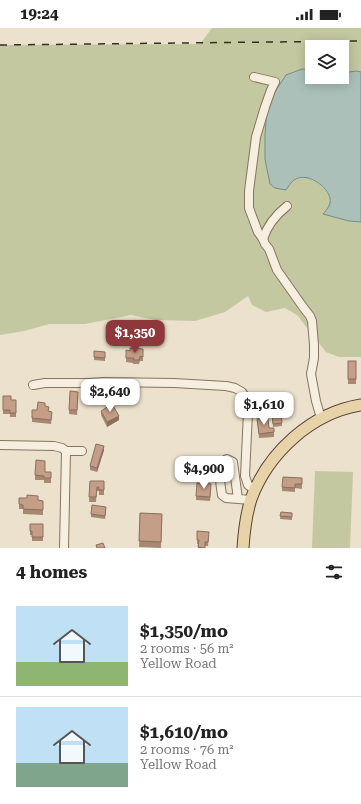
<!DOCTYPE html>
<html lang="en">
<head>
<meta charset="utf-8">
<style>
  :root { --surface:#fff; --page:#f6f6f6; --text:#222; --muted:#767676; --line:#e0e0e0; --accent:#8f383b }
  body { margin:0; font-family:"Roboto Serif",serif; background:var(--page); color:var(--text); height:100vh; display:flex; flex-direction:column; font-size:15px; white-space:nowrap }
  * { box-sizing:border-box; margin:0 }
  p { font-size:13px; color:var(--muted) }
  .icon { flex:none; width:22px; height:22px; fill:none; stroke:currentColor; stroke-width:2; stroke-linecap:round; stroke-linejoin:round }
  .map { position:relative; height:520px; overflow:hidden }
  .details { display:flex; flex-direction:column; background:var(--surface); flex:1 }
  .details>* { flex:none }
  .fabs { position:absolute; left:305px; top:12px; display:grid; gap:8px }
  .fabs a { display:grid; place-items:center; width:44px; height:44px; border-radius:0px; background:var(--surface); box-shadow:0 2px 10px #0003; font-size:20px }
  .price { position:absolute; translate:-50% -34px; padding:0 9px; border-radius:8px; background:#fff; color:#222; font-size:13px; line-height:26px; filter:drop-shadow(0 1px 2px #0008) }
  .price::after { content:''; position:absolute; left:50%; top:24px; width:12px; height:9px; margin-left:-6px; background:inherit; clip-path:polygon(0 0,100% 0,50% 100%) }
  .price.selected { background:var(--accent); color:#fff }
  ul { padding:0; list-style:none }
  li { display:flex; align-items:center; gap:12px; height:100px; padding:0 16px }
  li+li { border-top:1px solid var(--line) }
  li span { display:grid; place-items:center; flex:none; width:112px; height:80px; border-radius:0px; color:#555 }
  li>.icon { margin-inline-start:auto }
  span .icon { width:48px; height:48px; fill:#fffc; stroke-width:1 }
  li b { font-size:17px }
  h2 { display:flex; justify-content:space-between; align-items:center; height:48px; padding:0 16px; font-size:17px }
  .status { display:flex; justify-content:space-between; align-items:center; height:28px; padding:0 20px; background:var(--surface); direction:ltr }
  .status svg { height:11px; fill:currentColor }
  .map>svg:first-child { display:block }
</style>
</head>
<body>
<div class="status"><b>19:24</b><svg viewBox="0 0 49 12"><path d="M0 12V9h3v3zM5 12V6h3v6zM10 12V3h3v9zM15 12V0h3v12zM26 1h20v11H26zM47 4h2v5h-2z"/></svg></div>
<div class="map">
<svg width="361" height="520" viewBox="0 0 361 520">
  <rect width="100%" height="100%" fill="#ebe1cc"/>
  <g fill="#c4c8a0">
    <path d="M212 0H361V44L356 43 342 45V19H312V42L302 41 286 47 276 62 267 81 265 107V131L293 152C297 150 301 148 305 149 315 150 332 164 330 175 330 179 326 183 323 186L349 193 361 194V329H339L326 324 297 287 285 280 266 284 252 277 248 268 225 284 195 293 155 292 131 287 85 296H49L24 303 0 307V17L200 16Z"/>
    <path d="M315 443 353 444 350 520H312Z"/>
  </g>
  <path fill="#abc0b9" stroke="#728e86" d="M302 41 312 42V49H342V45L356 43 361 44V194L349 193 323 186C326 183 329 179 330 175 333 162 308 142 294 152 291 154 288 159 286 162L275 160 270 156 265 131V107L267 81 276 62 286 47Z"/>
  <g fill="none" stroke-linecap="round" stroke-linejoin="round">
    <g stroke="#867461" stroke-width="10">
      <g id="minor">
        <path d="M254 49 275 54 271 62 265 79 256 109 249 163V180L258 204 263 211 265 216 269 221 277 242 303 279 310 288 312 293 314 317V330L311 346 316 373 320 387 322 391"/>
        <path d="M263 211C267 198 277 186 287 178"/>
        <path d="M33 357 45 355H90L104 354 174 355 226 358 235 360 242 364 247 371 248 384 245 448 248 457 255 462"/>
        <path d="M0 417 54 418 62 420 66 423H82"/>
        <path d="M238 471 233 434 227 431 221 434C219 445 220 456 222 467L226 470 251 472"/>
        <path d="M64 520 66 423"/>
      </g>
    </g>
    <g stroke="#554335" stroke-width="13">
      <path id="major" d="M243 520C244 504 246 487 251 471 268 425 311 385 361 377"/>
    </g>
    <use href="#minor" stroke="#f6eede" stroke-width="8"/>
    <use href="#major" stroke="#e8d3a9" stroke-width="11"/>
    <path stroke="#382d23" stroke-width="1.5" stroke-dasharray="7 7" stroke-linecap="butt" d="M0 17 361 13"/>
  </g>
  <g fill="#a98873">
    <path d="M143 321V333H140L139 336H133V335L126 334V322L130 323Z"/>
    <path d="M94 323 105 324V333L94 332Z"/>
    <rect x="348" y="333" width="8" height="23"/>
    <path d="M3 368 11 372H16V389H10V386H3Z"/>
    <path d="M78 368 77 387 69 386V382Z"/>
    <path d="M45 378 52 388 51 396 32 394V390L37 382Z"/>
    <path d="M101 383 119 392 107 399 101 387Z"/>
    <path d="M272 387 282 395V398L273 399Z"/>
    <path d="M257 391 274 404V409L259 410Z"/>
    <path d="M104 422 97 444 90 442V438Z"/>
    <path d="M45 444H51V455H44V452H35V447Z"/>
    <path d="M90 453H104V467H99V463H97L96 474H89Z"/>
    <path d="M302 455V461L295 460V464L282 463V459Z"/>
    <path d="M211 461 210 473 196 472V468Z"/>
    <path d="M19 470 43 473V487L23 486V481H19Z"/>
    <path d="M106 482 105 491 91 489V486Z"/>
    <path d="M281 484 292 485V492L280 491Z"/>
    <path d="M140 485 162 486 161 520 139 519Z"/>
    <path d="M30 496H43V513H32V507H30Z"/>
    <path d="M209 509 208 518H205V520H198V516H197V512Z"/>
  </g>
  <g fill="#896f5e">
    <path d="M119 388V392L107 399V394Z"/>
    <path d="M104 418V422L97 444V440Z"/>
  </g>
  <g fill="#c49e86" stroke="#896f5e">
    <path d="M130 320 143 321V329L140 328 139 332H133L134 330H126V322L130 323Z"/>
    <path d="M94 323 105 324V330L94 329Z"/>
    <rect x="348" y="333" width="8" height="18"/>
    <path d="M70 363 78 364 77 382H69Z"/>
    <path d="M3 368H11V372H16V385H10V382H3Z"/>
    <path d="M38 374 45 375V378L49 379 48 383 52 384 51 392 32 390V382H37Z"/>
    <path d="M112 376 119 388 107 394 101 383Z"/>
    <path d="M281 383 282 395 273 396 272 384Z"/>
    <path d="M268 390 269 400H274V404L259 406 257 391Z"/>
    <path d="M96 416 104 418 97 440 90 438Z"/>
    <path d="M36 432 45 433V444H51V450H44V448L35 447Z"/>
    <path d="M283 449 302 450V456H295V460L282 459Z"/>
    <path d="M90 453H104V462H99V459H97L96 469H89Z"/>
    <path d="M197 455 211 456 210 469 196 468Z"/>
    <path d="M27 467 38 468V472L43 473V482L23 481V477L19 476V470H27Z"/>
    <path d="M92 477 106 479 105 488 91 486Z"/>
    <path d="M281 484 292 485V489L280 488Z"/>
    <path d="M140 485 162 486 161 514 139 513Z"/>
    <path d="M30 496H43V509H32V503H30Z"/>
    <path d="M197 503 209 504 208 514H205V520L198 519 199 512H197Z"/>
    <path d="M103 515 105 520H97L96 517Z"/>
  </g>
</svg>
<div class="fabs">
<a><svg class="icon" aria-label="layers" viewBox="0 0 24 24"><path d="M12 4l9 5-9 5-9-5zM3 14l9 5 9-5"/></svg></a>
</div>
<b class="price selected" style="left:135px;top:326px">$1,350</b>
<b class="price" style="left:110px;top:385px">$2,640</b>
<b class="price" style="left:264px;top:398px">$1,610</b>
<b class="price" style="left:204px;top:462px">$4,900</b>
</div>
<section class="details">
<h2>4 homes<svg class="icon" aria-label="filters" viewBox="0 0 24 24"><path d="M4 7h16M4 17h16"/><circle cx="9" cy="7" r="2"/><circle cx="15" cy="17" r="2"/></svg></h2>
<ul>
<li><span style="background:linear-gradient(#bfe0f5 70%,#8fb573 0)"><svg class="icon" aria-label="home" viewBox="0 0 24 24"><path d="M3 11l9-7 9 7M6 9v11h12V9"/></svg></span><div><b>$1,350/mo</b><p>2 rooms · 56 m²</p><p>Yellow Road</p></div></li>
<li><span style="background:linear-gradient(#bfe0f5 70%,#7fa58c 0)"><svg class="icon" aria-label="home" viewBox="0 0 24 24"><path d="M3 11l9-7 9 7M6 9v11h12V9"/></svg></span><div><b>$1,610/mo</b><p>2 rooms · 76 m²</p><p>Yellow Road</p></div></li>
</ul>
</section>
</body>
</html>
